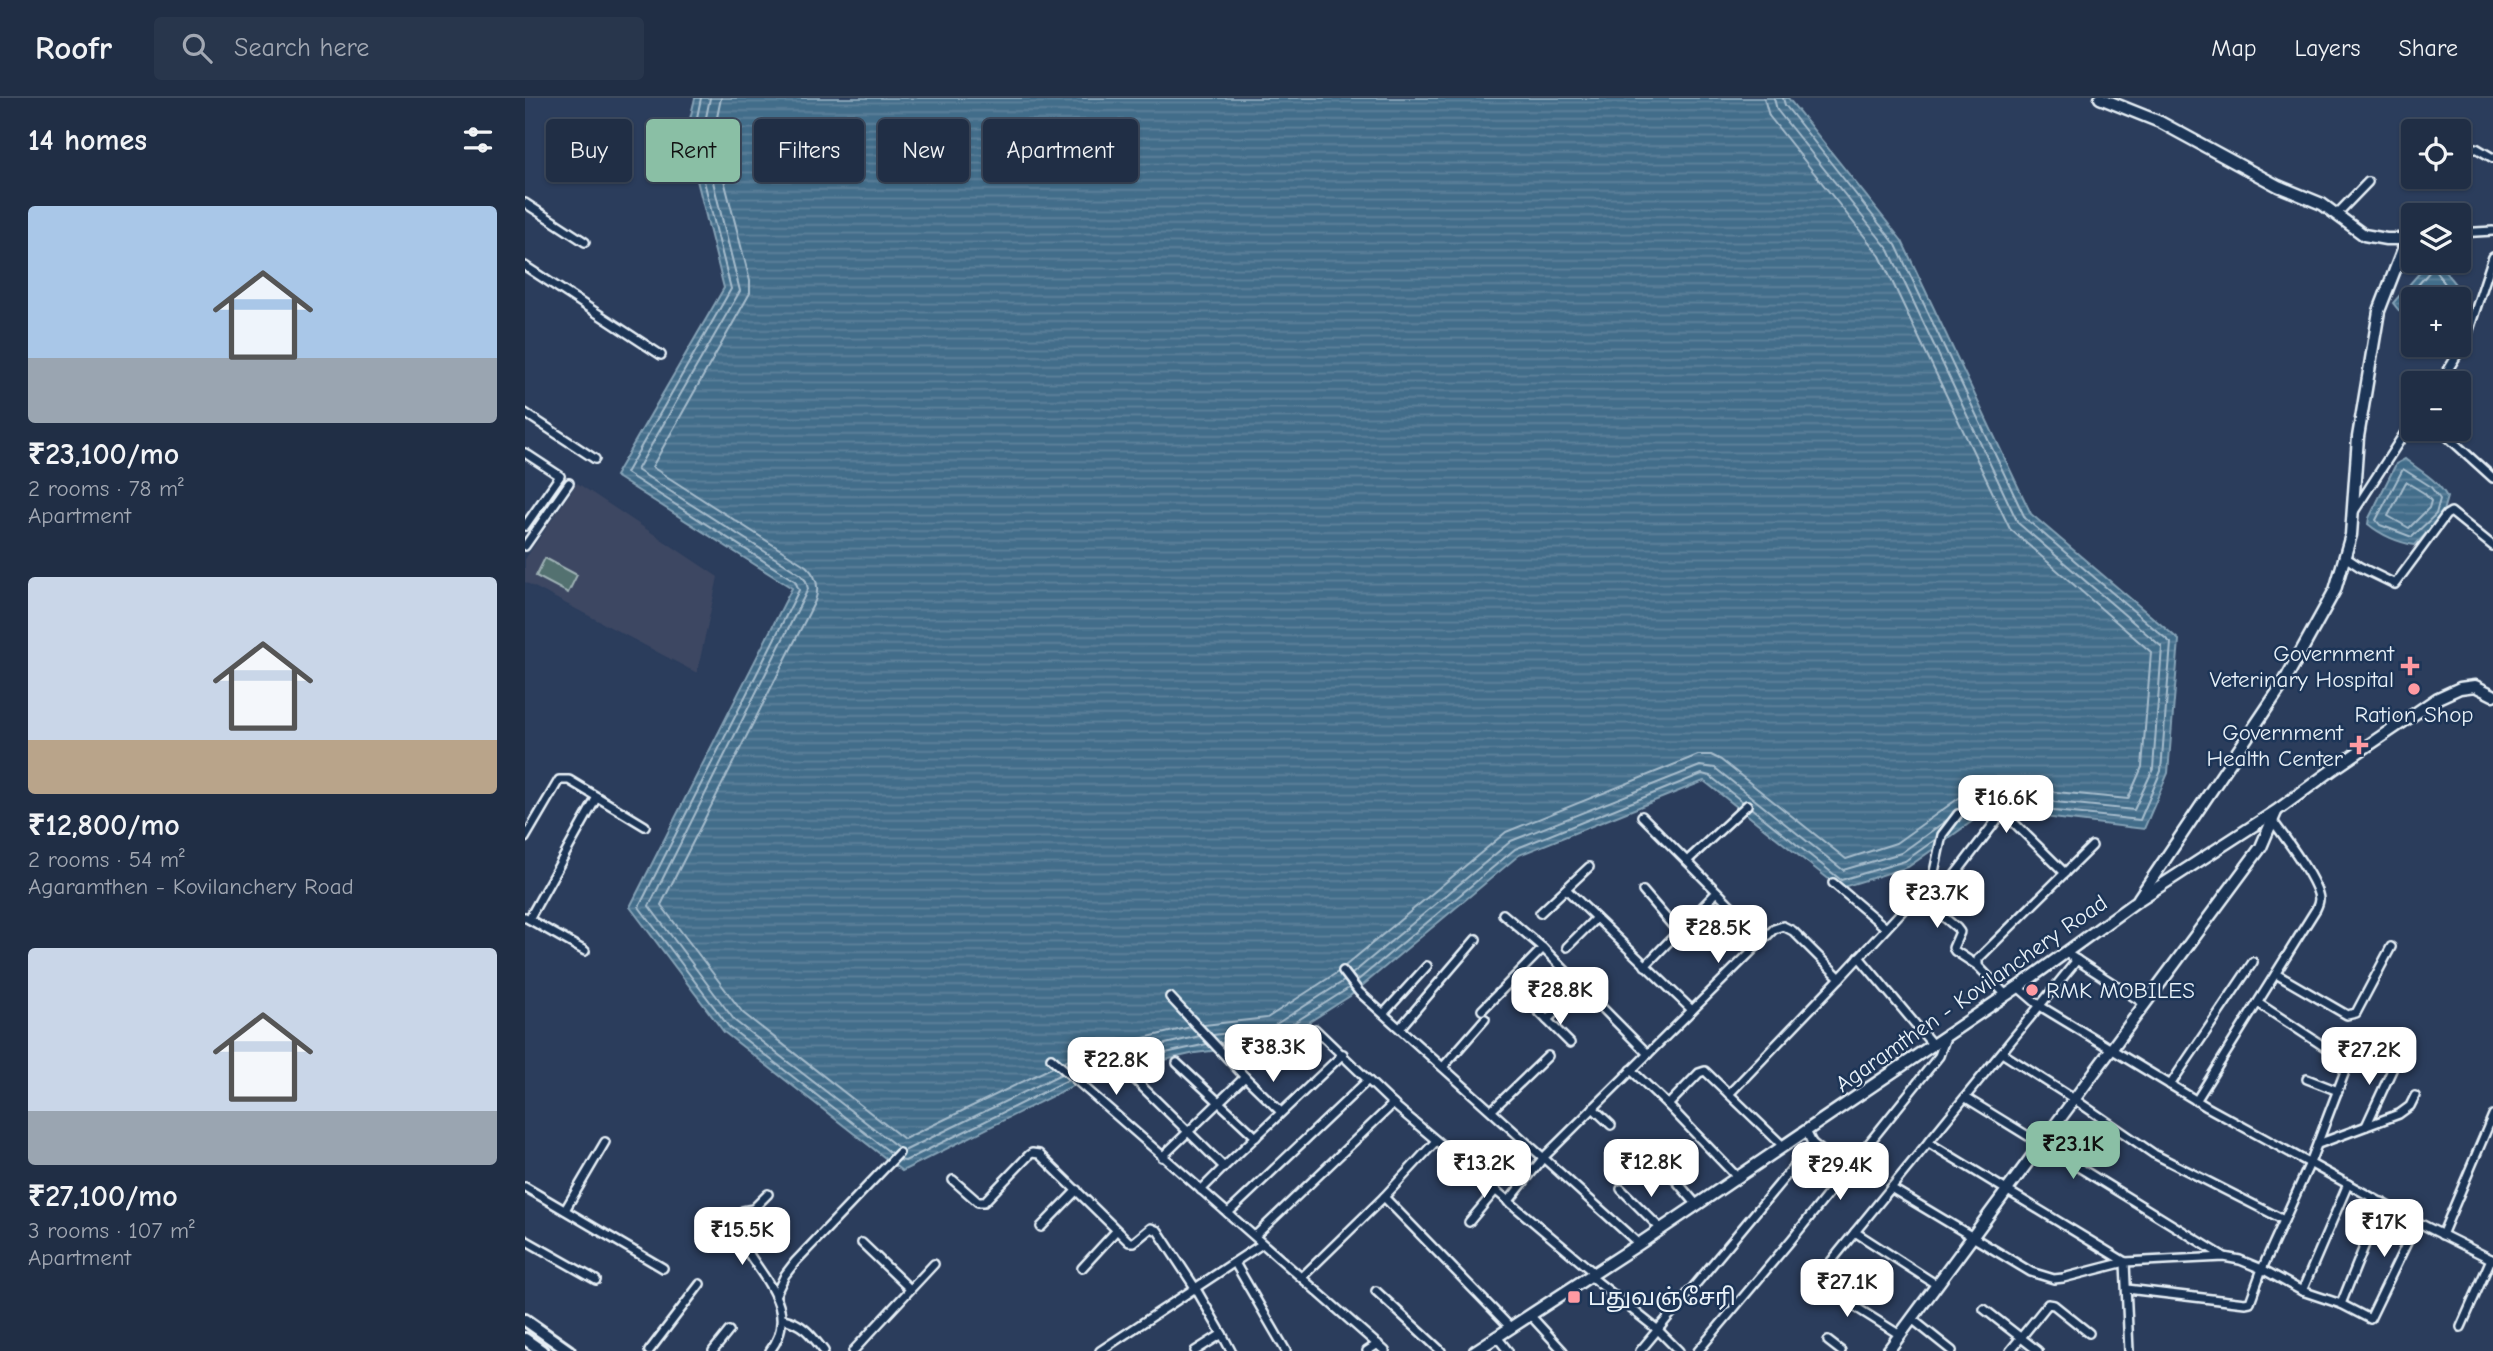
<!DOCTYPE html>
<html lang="en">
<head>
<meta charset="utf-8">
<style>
  :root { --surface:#202e45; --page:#28364c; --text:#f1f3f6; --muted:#a2a8b3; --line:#3d4a5e; --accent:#8abfa5 }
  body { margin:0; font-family:"Comic Neue","Noto Sans Tamil",sans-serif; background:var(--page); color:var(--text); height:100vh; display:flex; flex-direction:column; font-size:26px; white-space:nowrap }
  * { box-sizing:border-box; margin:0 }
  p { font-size:23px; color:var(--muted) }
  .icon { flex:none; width:38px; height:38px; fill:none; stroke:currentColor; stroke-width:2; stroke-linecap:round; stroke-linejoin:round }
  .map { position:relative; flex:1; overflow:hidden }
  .drawer { display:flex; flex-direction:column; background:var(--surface); width:525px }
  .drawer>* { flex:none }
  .hud { position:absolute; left:21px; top:21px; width:665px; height:63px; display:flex; gap:14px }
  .buttons { position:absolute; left:1876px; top:21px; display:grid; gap:14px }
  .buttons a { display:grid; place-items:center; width:70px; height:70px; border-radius:7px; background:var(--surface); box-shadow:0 2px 5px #0004,0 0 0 2px var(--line); font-size:35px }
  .price { position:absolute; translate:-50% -60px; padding:0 16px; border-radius:14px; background:#fff; color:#222; font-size:23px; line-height:46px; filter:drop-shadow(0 2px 4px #0008) }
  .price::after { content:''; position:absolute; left:50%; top:42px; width:21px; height:16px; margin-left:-10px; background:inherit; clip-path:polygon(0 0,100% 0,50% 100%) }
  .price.current { background:var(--accent); color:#111 }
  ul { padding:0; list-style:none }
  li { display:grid; align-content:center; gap:14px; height:371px; padding:0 28px }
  li span { display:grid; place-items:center; height:217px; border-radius:7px; color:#555 }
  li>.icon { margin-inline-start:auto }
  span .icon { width:126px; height:126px; fill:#fffc; stroke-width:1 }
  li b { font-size:30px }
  h2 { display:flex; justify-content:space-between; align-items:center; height:84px; padding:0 28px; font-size:30px }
  .pill { padding:0 24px; border-radius:7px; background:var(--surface); box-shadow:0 2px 5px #0004,0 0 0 2px var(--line); font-size:24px; line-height:63px }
  .pill.current { background:var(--accent); color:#111 }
  header { display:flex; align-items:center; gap:42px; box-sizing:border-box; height:98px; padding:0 35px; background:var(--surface); border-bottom:2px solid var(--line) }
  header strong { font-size:33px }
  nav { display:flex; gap:38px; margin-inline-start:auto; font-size:24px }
  .search { width:490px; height:63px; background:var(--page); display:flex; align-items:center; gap:18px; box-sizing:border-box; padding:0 24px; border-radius:7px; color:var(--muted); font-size:26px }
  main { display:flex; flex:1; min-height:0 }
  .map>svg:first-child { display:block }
</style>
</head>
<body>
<header>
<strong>Roofr</strong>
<div class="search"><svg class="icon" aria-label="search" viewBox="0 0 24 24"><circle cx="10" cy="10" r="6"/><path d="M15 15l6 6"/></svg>Search here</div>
<nav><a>Map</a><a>Layers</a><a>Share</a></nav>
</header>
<main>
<section class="drawer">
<h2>14 homes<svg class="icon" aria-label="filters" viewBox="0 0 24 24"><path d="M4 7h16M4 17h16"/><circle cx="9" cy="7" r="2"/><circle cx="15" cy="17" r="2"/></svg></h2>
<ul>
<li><span style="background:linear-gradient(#a9c7e8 70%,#9aa5b1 0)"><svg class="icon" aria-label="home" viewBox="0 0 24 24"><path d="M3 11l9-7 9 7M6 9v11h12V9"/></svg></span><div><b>₹23,100/mo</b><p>2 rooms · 78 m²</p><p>Apartment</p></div></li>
<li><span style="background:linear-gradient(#c9d6e8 75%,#b9a48a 0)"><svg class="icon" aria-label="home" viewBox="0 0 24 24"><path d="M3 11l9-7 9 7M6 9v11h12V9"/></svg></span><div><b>₹12,800/mo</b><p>2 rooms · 54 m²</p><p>Agaramthen - Kovilanchery Road</p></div></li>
<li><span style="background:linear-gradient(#c9d6e8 75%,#9aa5b1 0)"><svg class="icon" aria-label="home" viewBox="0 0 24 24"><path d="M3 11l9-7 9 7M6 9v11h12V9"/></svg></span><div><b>₹27,100/mo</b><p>3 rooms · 107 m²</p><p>Apartment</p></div></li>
</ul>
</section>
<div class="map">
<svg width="1968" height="1253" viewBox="0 0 1968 1253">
  <defs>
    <pattern id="water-rules" width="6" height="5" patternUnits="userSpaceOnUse" patternTransform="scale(1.75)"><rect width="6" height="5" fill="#436d8a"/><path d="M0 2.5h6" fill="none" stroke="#5e829b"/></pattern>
  </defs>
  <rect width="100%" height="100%" fill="#2b3d5c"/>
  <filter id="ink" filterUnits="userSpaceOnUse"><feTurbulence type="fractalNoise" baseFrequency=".0143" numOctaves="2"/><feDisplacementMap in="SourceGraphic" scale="14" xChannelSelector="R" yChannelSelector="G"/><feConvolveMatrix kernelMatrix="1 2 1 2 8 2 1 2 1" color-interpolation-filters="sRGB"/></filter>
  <g filter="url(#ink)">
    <path fill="#3c4762" d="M52 385 193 479 172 575 0 484V461Z"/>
    <path fill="#537170" stroke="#9eb1b4" stroke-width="2" d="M20 460 52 477 43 495 11 478Z"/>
    <g fill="url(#water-rules)" stroke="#85a2b6" stroke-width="2">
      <path d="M170 0H1263L1377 143 1506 416 1654 542 1643 675 1619 731 1519 719 1449 722 1383 769 1315 790 1179 683 994 757 825 898 751 945 670 955 565 979 377 1073 199 934 105 809 267 490 90 378 199 190 161 38Z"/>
      <path d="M1905 163H1911C1919 174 1946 201 1945 215 1945 222 1937 233 1934 240V201H1888V230L1868 205Z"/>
      <path d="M1880 361C1895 373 1913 382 1922 399L1916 420 1890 447C1874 445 1856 437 1843 426L1844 420 1871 366Z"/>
    </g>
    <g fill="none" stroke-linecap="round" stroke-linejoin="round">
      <g stroke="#a6bccc" stroke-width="2">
        <path d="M176 0 168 39 206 191 101 375 270 483 274 492 114 809 204 929 366 1055"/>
        <path d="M185 0 177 39 215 193 112 372 275 476 281 483 283 491 124 808 210 923 374 1050"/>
        <path d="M196 0 188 39 225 183V195L127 369 281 468C292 478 295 489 290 503L136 807 218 915 379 1041 528 969"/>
        <path d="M1239 0 1244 18 1355 158 1485 431 1626 554 1617 669 1603 701 1521 693 1465 695"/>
        <path d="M1249 0 1252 12 1364 152 1493 425 1637 549 1628 671 1609 712 1520 703 1476 705"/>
        <path d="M1258 0 1260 7 1371 147 1500 420 1646 545 1636 673 1615 722 1519 712 1485 713"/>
        <path d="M1888 218 1879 203 1906 172 1910 173 1932 201"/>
        <path d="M1878 371 1905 388 1915 401 1911 416 1887 439 1855 427 1851 422Z"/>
        <path d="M1881 384 1899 395 1906 403 1904 410 1884 430 1863 418Z"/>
        <path d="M1226 710 1316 782 1380 763 1411 741"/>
        <path d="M820 868 981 734 1173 657H1186L1196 662 1321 761 1371 745 1434 700 1454 695"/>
        <path d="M827 876 986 743 1175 668 1190 670 1318 772 1376 755 1422 722"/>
        <path d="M832 883 990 751 1177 676 1185 678 1218 704"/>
        <path d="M679 927 742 920 813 874"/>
        <path d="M688 937 745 930 819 883"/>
        <path d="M695 945 748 938 824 890"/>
        <path d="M538 964 558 954 666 929"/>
        <path d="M599 964 682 946"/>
        <path d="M547 971 562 964 675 938"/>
        <path d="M379 1053 536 976"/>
        <path d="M375 1062 380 1063 543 982"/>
      </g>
      <g stroke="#e8f1f8" stroke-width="12">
        <g id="street">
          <path d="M1951 50 1968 60"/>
          <path d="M0 105 60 144"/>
          <path d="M1812 116 1843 84"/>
          <path d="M1934 135 1968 133"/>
          <path d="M0 168 136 257"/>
          <path d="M1915 285 1940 244 1968 159"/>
          <path d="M0 315 70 361"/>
          <path d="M1914 331 1968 380"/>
          <path d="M0 355 35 378 0 428"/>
          <path d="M1828 415 1888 322"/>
          <path d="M0 448 44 385"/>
          <path d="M1820 459 1835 469 1870 486 1921 417 1926 414 1968 448"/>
          <path d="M1459 696 1478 714"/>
          <path d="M1117 718 1239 841"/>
          <path d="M0 740 34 682H44L120 728"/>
          <path d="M1162 763 1222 707"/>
          <path d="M1370 778 1432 830 1435 834 1428 850 1430 853 1453 868"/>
          <path d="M1429 778 1478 714 1540 775"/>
          <path d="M1308 785 1361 830"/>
          <path d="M1041 791 1167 912"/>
          <path d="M1118 793 1153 834"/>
          <path d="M1015 815 1064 769"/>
          <path d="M978 816 1018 850 1123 956"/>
          <path d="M0 819 60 853"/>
          <path d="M4 821 72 699"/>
          <path d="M1042 849 1071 820"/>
          <path d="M1541 855 1620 906"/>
          <path d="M1334 859 1407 946"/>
          <path d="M1120 868 1192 794"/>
          <path d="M818 873 834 894 1114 1146"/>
          <path d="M1751 876 1822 917 1831 915 1866 849"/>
          <path d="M1493 889 1515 908 1682 1009 1892 1124 1968 1162"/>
          <path d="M1481 897 1453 868V861L1567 748"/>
          <path d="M645 899 720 979 756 1014"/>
          <path d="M1733 905 1803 951"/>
          <path d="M1009 909 1022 922 1056 888"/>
          <path d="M957 912 1018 850"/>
          <path d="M859 915 902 868"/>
          <path d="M1022 922 1045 945"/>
          <path d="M875 930 951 841"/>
          <path d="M790 931 868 1006 1069 1175"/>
          <path d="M1477 955 1549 1001 1629 1056 1759 1122"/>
          <path d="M526 960 860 1253"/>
          <path d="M652 965 731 1039"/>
          <path d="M594 966 699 1069 818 956"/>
          <path d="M918 969 960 921"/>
          <path d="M1106 972 1143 1007 1212 1079"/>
          <path d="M1782 981 1813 993"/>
          <path d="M1645 987 1728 864"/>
          <path d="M1204 996 1315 880"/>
          <path d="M1441 1000 1698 1158"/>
          <path d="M1671 1003 1791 811C1792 809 1794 803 1794 801 1793 783 1758 737 1747 722"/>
          <path d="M1143 1007 1174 975 1180 973 1258 1048"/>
          <path d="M1068 1010 1086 1027"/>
          <path d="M967 1012 1023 958"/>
          <path d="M1841 1028 1872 961"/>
          <path d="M1287 1045 1322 1073"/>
          <path d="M1404 1045 1600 1164"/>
          <path d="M1793 1046 1874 1016 1885 1008 1890 998"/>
          <path d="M1129 1057 1172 1107"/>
          <path d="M637 1059 720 979"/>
          <path d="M428 1082 453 1104H459L504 1057 507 1055 514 1056 604 1144H609L626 1130 633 1133 671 1191 697 1236"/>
          <path d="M0 1089 138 1170"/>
          <path d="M1366 1090 1506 1174 1529 1181 1538 1180 1600 1164 1699 1159 1715 1162 1737 1171 1785 1065 1822 968"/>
          <path d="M1096 1091 1136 1131"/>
          <path d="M676 1092 699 1069"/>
          <path d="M243 1096 228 1111 218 1113 208 1123C217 1165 282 1205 245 1253"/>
          <path d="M859 1099 911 1043"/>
          <path d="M983 1104 1019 1059 1249 831 1258 828 1268 833 1315 880 1392 797 1409 774 1417 737 1433 716"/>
          <path d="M40 1112 80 1044"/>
          <path d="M703 1115 843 982"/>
          <path d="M944 1124 970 1093"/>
          <path d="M516 1129 552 1092"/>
          <path d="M1330 1134 1291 1182 1294 1186 1375 1237"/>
          <path d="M1917 1137 1968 1017"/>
          <path d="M730 1138 868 1006"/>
          <path d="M0 1142 71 1182"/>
          <path d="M337 1145 385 1191"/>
          <path d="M1600 1164 1604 1253"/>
          <path d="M710 1165 761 1253"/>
          <path d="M557 1170 591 1133"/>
          <path d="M1065 1178 1133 1232 1154 1253"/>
          <path d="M777 1179 859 1099 986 1230"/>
          <path d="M1412 1187 1330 1134 1552 862"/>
          <path d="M1602 1191 1720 1205 1725 1204 1737 1171 1777 1193 1816 1206 1845 1221 1892 1124"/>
          <path d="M851 1193 916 1253"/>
          <path d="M1777 1193 1823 1086"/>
          <path d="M250 1198 260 1177 270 1164 374 1055"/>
          <path d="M1816 1206 1857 1104"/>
          <path d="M1459 1211 1513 1253"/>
          <path d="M1005 1217 1038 1253"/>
          <path d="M258 1221C278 1225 287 1238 299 1253"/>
          <path d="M1387 1221 1427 1253"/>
          <path d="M1936 1229 1966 1161"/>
          <path d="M972 1239 983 1253"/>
          <path d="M1303 1243 1316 1253"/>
          <path d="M124 1253 175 1186"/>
          <path d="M188 1253 204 1233"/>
          <path d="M328 1253 409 1166"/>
          <path d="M575 1253 737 1146"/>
          <path d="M670 1253 697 1236 706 1253"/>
          <path d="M842 1253 853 1246"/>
          <path d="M1115 1253 1285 1049 1287 1045 1281 1033"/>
          <path d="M1173 1253 1267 1141 1414 958 1422 936"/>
          <path d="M1485 1253 1523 1206 1529 1207 1564 1235"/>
        </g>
      </g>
      <g stroke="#e8f1f8" stroke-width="15">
        <g id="secondary">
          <path d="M1575 0 1635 24 1753 88 1797 106 1839 137 1861 141H1882L1854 213 1833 339 1826 437 1810 492 1758 586 1614 800"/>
          <path d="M950 1253 1114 1146 1493 889 1612 803 1751 713 1810 670 1913 600 1935 590 1950 588 1968 597"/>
          <path d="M1363 1253 1736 749 1751 714"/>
        </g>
      </g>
      <g stroke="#e8f1f8" stroke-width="16">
        <g id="primary">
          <path d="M0 1222 44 1253"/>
          <path d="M0 1241 17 1253"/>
        </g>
      </g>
      <use href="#street" stroke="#1d3557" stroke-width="7"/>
      <use href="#secondary" stroke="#1d3557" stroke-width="10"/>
      <use href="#primary" stroke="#1d3557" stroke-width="10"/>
    </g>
  </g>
  <g fill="#ff9aa2" stroke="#1d3557" stroke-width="2.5">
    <path d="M1881.5 557.5h7v7h7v7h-7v7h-7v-7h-7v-7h7z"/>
    <circle cx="1889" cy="591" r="7"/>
    <path d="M1830.5 636.5h7v7h7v7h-7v7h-7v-7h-7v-7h7z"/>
    <circle cx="1507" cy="892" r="7"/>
    <rect x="1042" y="1192" width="14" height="14" rx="3.5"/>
  </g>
  <g text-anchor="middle" stroke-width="5" stroke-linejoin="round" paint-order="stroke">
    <g font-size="23" fill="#e8f1f8" stroke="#1d3557" text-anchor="end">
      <text x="1869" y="563">Government<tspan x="1869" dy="26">Veterinary Hospital</tspan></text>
      <text x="1889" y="624" text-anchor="middle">Ration Shop</text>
      <text x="1818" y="642">Government<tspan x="1818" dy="26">Health Center</tspan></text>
      <text x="1521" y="900" text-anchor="start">RMK MOBILES</text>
      <text x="1063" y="1207" text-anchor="start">பதுவஞ்சேரி</text>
    </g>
    <g font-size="23" fill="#e8f1f8" stroke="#1d3557">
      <text transform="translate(1446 895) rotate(-35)" y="8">Agaramthen - Kovilanchery Road</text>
    </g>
  </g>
</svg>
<div class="buttons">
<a><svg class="icon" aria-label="locate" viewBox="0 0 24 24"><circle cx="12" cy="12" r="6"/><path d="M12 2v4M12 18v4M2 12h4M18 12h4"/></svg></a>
<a><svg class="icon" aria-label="layers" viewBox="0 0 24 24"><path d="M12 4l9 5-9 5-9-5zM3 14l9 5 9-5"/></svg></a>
<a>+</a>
<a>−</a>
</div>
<b class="price" style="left:1481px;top:737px">₹16.6K</b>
<b class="price" style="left:1412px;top:832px">₹23.7K</b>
<b class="price" style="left:1193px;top:867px">₹28.5K</b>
<b class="price" style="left:1035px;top:929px">₹28.8K</b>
<b class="price" style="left:748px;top:986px">₹38.3K</b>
<b class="price" style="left:1844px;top:989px">₹27.2K</b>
<b class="price" style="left:591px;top:999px">₹22.8K</b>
<b class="price current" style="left:1548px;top:1083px">₹23.1K</b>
<b class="price" style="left:1126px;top:1101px">₹12.8K</b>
<b class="price" style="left:959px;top:1102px">₹13.2K</b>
<b class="price" style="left:1315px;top:1104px">₹29.4K</b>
<b class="price" style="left:1859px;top:1161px">₹17K</b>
<b class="price" style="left:217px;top:1169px">₹15.5K</b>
<b class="price" style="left:1322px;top:1221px">₹27.1K</b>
<div class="hud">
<a class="pill">Buy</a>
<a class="pill current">Rent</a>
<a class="pill">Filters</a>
<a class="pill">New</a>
<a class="pill">Apartment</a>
</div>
</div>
</main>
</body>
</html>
